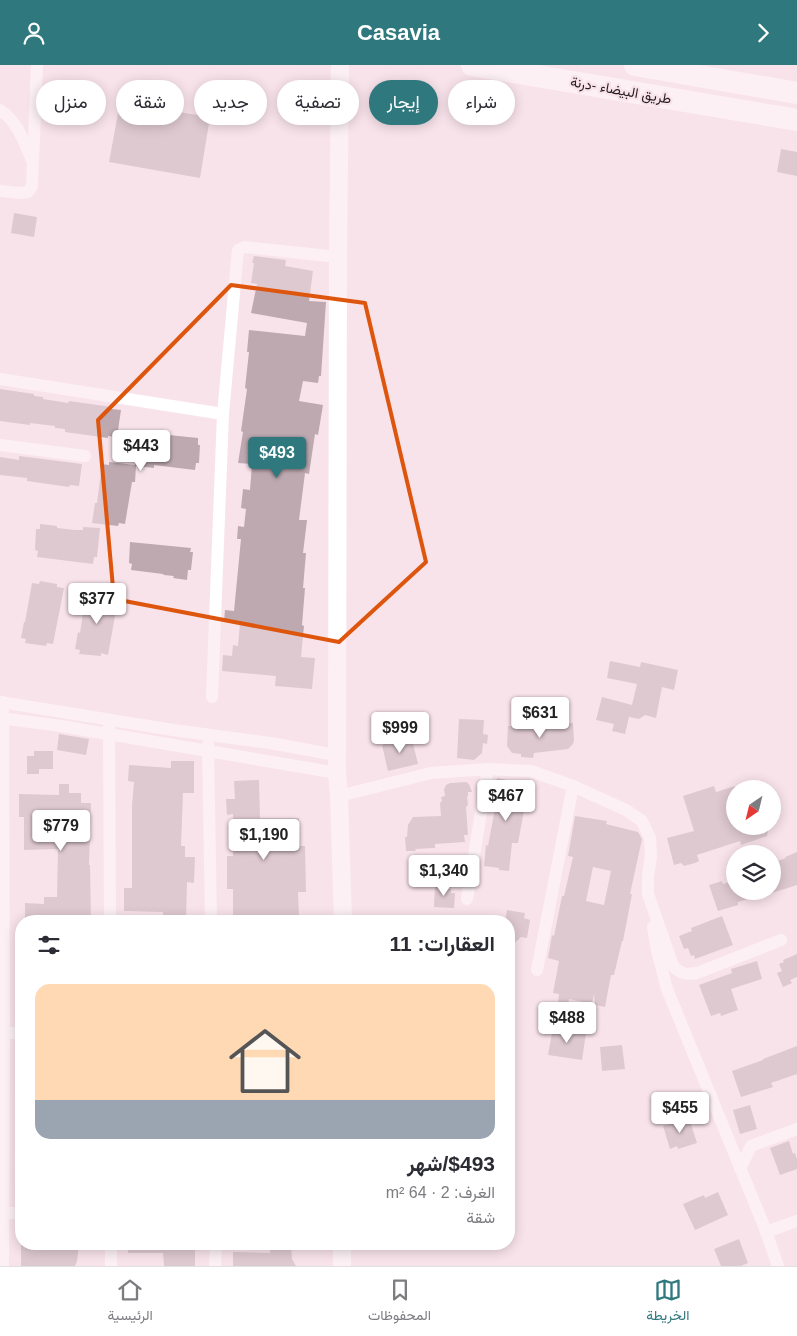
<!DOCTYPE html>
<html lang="ar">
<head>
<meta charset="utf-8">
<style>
  :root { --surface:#fff; --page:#f7f7f7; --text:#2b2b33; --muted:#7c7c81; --line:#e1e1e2; --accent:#2f787e }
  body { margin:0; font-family:Arial,Vazirmatn,sans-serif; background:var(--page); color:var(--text); direction:rtl; height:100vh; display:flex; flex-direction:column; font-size:19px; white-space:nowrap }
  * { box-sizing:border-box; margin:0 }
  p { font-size:16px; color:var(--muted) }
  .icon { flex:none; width:28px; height:28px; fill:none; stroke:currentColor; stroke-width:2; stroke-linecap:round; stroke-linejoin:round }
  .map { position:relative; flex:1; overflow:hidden; direction:ltr }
  .panel { position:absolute; left:15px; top:850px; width:500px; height:335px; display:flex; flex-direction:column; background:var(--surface); border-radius:20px; box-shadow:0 2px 12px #0003; direction:rtl }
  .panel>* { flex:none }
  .guide { position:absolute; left:15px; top:15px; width:500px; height:45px; direction:rtl; display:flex; gap:10px }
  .needle { width:32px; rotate:215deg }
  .controls { position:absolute; left:726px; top:715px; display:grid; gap:10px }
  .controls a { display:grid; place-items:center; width:55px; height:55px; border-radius:50%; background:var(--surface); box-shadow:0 2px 12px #0003; font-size:25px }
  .price { position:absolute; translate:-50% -42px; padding:0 11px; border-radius:5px; background:#fff; color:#222; font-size:16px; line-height:32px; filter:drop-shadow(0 1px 2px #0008) }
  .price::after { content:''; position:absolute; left:50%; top:30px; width:15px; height:11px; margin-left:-8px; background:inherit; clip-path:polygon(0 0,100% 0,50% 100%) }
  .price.selected { background:var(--accent); color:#fff }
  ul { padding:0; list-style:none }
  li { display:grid; align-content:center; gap:10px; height:265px; padding:0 20px }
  li span { display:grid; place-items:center; height:155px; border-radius:15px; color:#555 }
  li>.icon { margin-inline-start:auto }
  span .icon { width:90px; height:90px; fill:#fffc; stroke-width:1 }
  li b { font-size:21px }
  h2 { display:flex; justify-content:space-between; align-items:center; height:60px; padding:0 20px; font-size:21px }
  .chip { padding:0 18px; border-radius:22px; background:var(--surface); box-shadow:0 2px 12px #0003; font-size:18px; line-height:45px }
  .chip.selected { background:var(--accent); color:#fff }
  header { display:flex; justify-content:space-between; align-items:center; height:65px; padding:0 20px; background:var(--accent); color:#fff; font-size:22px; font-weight:700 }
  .tab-bar { display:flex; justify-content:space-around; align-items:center; height:70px; border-top:1px solid var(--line); background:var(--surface); font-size:14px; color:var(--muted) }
  .tab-bar a { display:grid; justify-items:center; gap:2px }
  .tab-bar .selected { color:var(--accent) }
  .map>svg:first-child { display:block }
</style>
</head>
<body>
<header><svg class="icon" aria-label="forward" viewBox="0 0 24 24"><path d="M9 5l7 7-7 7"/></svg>Casavia<svg class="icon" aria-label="person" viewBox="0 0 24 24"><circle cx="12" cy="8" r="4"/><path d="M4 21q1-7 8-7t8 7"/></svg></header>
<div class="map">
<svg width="797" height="1201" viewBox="0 0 797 1201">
  <rect width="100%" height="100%" fill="#f9e3eb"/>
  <g fill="#bea9b1" fill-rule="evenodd">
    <path d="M120 38 166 46V45L210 52 200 113 109 97Z"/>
    <path d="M781 84 797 87V111L777 107Z"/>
    <path d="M14 148 37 152 34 172 11 168Z"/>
    <path d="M254 191 286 195 285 201 313 206 309 236 326 237 321 311H319L318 318 303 316 299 336 323 340 318 370 315 369 309 409 305 408 299 455H307L303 488H306L303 523H305L302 560 304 561 301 592 315 593 312 624 275 621 276 611 222 606 223 590 232 591 233 580 238 581 240 558 224 557 225 545 234 546 241 474H237L238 461 244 462 246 444 241 443 243 424 250 425 252 399 238 398 243 367 241 366 247 324 245 323 249 287H247L249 265 305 271 307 258 251 248 257 219 251 218 254 198H252Z"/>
    <path d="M0 324 34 329V331L43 332V334L68 338 69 336 112 342V344L121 345 117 372 108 371V373L65 367V364L55 363V361L30 358V360L0 356Z"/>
    <path d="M142 365 159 367V369L198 373V380H200L199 398H196L195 405 154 400V403L136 401 135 417H132L125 459 119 458 118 461 92 458 95 438H97L102 399 109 400V397L135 400 138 369 142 370Z"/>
    <path d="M19 391 82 399 79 421 70 420 69 422 27 416V413L0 410V392L19 395Z"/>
    <path d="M40 459 57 461V463L75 465H83V462L100 463 97 492H94L93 499 37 492 38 486 35 485 36 464H40Z"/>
    <path d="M130 477 191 483 190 487H193L191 505H188L187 515 173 513 174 511 164 510 163 509 131 505 132 499 129 498Z"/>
    <path d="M40 516 57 519V522L64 523 53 579 47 578 46 581 25 578 26 574 21 573 24 557H25L32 518 39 519Z"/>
    <path d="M94 527 112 530 111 533 118 534 108 590 101 588V591L79 589 80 585 75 584 78 567 80 568 86 528 94 530Z"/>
    <path d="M610 596 640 602 641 597 678 605 674 625 662 622 656 653 645 650 639 654 629 652 625 669 612 666 614 659 596 655 602 632 632 640 637 619 607 613Z"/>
    <path d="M459 654 484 655 483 669 488 670 487 679 483 678 482 688 474 695 457 693Z"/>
    <path d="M573 658 574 675 573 679 568 684 534 688 533 693 521 692V689L512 688 507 681 508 661 532 662V661Z"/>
    <path d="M59 669 89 674 86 690 57 685Z"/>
    <path d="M411 670 418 699 388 706 382 680 397 676V673Z"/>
    <path d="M34 686H53V704H39V709H27V691H34Z"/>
    <path d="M171 696H194V728H183L181 781H185V792H195L194 818 187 817 186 856H163V847L124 846V823H132V740L134 717 128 716 129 700 171 703Z"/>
    <path d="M497 713 529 719 518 778H512L509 806 499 805V803L484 801 486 780 488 781 496 738 492 737Z"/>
    <path d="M259 715 260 753H299L300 781H305L306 827H298L299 851H298V856H233V824H227V791H233V749L227 750 226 734H235L234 716Z"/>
    <path d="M466 717 469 719 472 727H468V731H467L468 740 466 742 468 770H464L465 777 435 779V783L415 784 416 786H406L405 772H407L408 760 413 752 441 751 440 738 442 736 441 732 445 731 444 724 446 720 450 718Z"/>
    <path d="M59 719H69V728H81V738H91L89 800H90L91 856H25V838L44 839V832H57L58 784 24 785V752H19V729L59 730Z"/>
    <path d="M714 721 716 727 735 721V761H769L767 771 741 780 740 776 697 790 699 796 695 798 684 801 681 798 674 800 667 773 694 766 683 731Z"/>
    <path d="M575 751 607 756 606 759 638 767 642 774 630 829H632L623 876H622L614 910H611L605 942 595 940 594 929 592 939 569 934 568 939 558 937 559 929 553 928 559 896 548 893 552 870 554 871 562 831H564L573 792 568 791ZM593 802 611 806 604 840 586 836Z"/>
    <path d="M797 787V820L772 828V798L786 793 785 792Z"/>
    <path d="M735 815V826H766V828L738 837V840L718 846 709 820 722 816 723 819Z"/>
    <path d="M435 820H444V824H451V828H455L454 843 434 842Z"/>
    <path d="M507 845 525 848 524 853 530 855 527 873 521 872 509 883V856H505Z"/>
    <path d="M722 851 733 880 695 894 694 890 691 891 688 883 684 884 679 871 692 866 691 863Z"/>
    <path d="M797 889V912L790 915 792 918 783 922 777 908 782 906 779 899 784 897 783 895Z"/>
    <path d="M757 896 762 914 731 924 738 945 721 951 720 948 711 951 699 920 732 908 731 904Z"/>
    <path d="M553 962 586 968 582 995 548 990Z"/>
    <path d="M622 980 625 1004 602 1006 600 982Z"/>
    <path d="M797 981V1009L771 1018 773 1022 741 1032 732 1006 763 995V994Z"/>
    <path d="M750 1040 757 1064 740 1069 733 1045Z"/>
    <path d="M689 1053 697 1078 678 1084 677 1081 670 1084 663 1061Z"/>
    <path d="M789 1076 793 1089 795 1088 797 1094V1104L780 1110 770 1083Z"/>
    <path d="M718 1127 728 1150 695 1165 683 1139 704 1130 705 1133Z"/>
    <path d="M739 1174 748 1198 741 1201H721L714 1184Z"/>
    <path d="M21 1179H79L77 1196 75 1201H21Z"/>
    <path d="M128 1179H195V1201H164L163 1188H128Z"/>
    <path d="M274 1180H291L292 1194 296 1201H233V1187L270 1188V1185H274Z"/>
  </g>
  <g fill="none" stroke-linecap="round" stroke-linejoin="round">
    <g stroke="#fff" stroke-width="12">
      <path d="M0 45C18 57 24 77 32 95"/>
      <path d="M0 126 20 128 28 127 32 121 37 0"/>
      <path d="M0 314 223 349"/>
      <path d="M0 380 85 391"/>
      <path d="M212 632 223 349 238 185 244 182 338 192"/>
      <path d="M0 637 173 665 270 678 336 690"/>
      <path d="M0 653 61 661 337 708"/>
      <path d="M109 662 110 856"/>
      <path d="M208 679 211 856"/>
      <path d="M339 731 431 708 488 704 531 706 573 721 626 745 642 756 650 773 651 791 648 811V829L673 901C681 909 686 910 697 908L781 875"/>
      <path d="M467 834 488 704"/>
      <path d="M653 862 657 885 667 924 764 1161 778 1201"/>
      <path d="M537 905 573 721"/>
      <path d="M0 968H21"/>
      <path d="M740 1104 751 1081 797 1064"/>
      <path d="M0 1148H21"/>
      <path d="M766 1167 797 1156"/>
      <path d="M3 1201 4 968 3 637"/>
      <path d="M111 1201V1179"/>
      <path d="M215 1201 216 1179"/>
    </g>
    <g stroke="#fff" stroke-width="18">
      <path d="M340 0 338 192 337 708 339 731 343 856"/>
      <path d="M342 1179V1201"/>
    </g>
    <g stroke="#fff" stroke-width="22">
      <path d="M472 0 797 55"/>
      <path d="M635 0 797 28"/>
    </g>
  </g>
  <path d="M0 0H797V1201H0ZM231 220 365 238 426 497 339 577 114 534 98 355Z" fill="#f9e3eb" fill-opacity=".55" fill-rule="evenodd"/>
  <path fill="none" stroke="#de560d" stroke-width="4" stroke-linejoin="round" d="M231 220 365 238 426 497 339 577 114 534 98 355Z"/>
  <g text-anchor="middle" stroke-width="4.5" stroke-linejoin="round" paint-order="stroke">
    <g font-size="14" fill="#251d20" stroke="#f9e3eb">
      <text transform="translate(621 25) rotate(10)" y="5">طريق البيضاء -درنة</text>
    </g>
  </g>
</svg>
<div class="controls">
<a><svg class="needle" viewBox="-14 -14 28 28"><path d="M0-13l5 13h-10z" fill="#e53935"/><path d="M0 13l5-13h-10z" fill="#7c7c81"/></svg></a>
<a><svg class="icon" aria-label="layers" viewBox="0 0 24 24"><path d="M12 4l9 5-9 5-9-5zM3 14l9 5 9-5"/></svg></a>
</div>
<b class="price" style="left:141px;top:407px">$443</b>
<b class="price selected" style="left:277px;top:414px">$493</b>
<b class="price" style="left:97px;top:560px">$377</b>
<b class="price" style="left:540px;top:674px">$631</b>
<b class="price" style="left:400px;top:689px">$999</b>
<b class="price" style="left:506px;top:757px">$467</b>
<b class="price" style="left:61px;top:787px">$779</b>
<b class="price" style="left:264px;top:796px">$1,190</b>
<b class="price" style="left:444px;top:832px">$1,340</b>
<b class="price" style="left:567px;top:979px">$488</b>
<b class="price" style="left:680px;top:1069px">$455</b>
<div class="guide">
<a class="chip">شراء</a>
<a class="chip selected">إيجار</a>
<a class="chip">تصفية</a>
<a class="chip">جديد</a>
<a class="chip">شقة</a>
<a class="chip">منزل</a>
</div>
<section class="panel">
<h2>العقارات: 11<svg class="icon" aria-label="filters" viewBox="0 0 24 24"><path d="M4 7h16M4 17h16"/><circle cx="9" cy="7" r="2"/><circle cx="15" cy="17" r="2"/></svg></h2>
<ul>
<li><span style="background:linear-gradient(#ffd9b3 75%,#9aa5b1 0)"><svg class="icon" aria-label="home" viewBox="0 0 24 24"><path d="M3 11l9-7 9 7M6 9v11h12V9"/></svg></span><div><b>$493/شهر</b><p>الغرف: 2 · 64 m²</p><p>شقة</p></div></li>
</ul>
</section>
</div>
<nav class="tab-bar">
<a class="selected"><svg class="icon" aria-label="map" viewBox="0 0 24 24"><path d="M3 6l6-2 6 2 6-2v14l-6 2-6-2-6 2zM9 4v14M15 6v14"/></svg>الخريطة</a>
<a><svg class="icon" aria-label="saved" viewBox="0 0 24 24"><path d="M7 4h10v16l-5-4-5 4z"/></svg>المحفوظات</a>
<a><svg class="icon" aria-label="home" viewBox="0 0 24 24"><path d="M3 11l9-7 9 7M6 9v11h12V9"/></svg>الرئيسية</a>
</nav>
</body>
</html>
